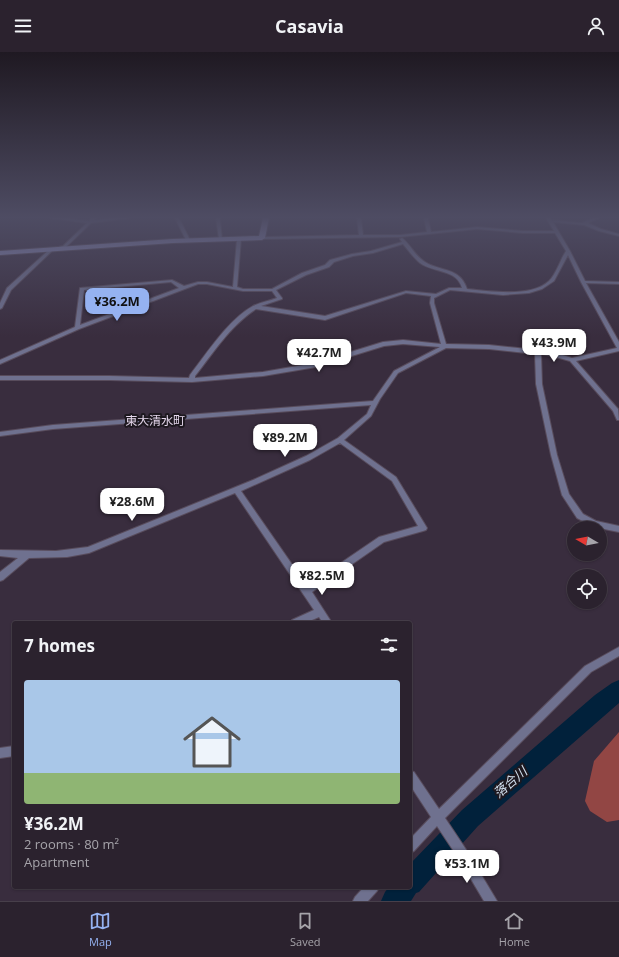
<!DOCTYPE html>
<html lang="en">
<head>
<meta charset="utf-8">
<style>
  :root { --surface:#2b222e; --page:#372f3a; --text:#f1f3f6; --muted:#a6a4aa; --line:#473f4a; --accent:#95b2f1 }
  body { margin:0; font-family:"Open Sans","Noto Sans JP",sans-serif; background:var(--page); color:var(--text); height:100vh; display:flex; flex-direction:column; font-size:15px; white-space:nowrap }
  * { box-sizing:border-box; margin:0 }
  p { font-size:13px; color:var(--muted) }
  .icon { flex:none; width:22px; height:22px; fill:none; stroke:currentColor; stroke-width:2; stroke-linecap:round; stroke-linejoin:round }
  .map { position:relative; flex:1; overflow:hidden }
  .drawer { position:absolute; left:12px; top:569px; width:400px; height:268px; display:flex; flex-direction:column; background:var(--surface); border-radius:4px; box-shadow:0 1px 3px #0004,0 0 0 1px var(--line) }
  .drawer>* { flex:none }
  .needle { width:26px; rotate:280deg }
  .tools { position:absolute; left:567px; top:469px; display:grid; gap:8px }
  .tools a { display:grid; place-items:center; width:40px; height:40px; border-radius:50%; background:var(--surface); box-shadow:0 1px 3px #0004,0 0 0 1px var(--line); font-size:20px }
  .price { position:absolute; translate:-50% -34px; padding:0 9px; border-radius:8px; background:#fff; color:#222; font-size:13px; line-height:26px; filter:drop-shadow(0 1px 2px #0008) }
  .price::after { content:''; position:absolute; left:50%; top:24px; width:12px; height:9px; margin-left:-6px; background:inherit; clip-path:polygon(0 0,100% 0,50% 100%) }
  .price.current { background:var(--accent); color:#111 }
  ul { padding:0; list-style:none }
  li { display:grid; align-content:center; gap:8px; height:212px; padding:0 12px }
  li+li { border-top:1px solid var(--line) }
  li span { display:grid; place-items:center; height:124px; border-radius:4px; color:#555 }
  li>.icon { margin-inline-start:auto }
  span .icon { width:72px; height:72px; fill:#fffc; stroke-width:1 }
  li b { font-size:17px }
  h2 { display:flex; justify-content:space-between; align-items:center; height:48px; padding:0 12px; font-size:17px }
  header { display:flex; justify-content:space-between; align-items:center; height:52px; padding:0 12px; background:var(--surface); font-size:18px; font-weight:700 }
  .tabs { display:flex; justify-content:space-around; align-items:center; height:56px; border-top:1px solid var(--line); background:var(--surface); font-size:11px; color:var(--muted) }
  .tabs a { display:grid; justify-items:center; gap:2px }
  .tabs .current { color:var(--accent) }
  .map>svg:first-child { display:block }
</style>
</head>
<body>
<header><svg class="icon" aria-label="menu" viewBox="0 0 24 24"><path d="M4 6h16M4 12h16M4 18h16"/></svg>Casavia<svg class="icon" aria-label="person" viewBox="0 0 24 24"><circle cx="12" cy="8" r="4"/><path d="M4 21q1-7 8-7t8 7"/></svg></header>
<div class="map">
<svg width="619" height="849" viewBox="0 0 619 849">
  <rect width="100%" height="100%" fill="#392d3e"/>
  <path fill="#924644" d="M619 680V768L607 770 590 759 585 749 594 709Z"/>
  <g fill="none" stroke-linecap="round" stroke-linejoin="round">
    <path fill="#01213b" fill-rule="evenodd" d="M619 628V651L478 774 419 840 416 841 411 849H381L385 840 389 835H410V812L462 758 595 643 612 631Z"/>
    <g stroke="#584c5c" stroke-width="2">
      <g id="street">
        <path d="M50 166H67L89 169 91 166H96L94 168 113 166H130L91 171 65 196 52 199 11 238 2 256 0 257V251L7 236 50 197 63 194 87 171Z"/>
        <path d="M175 166H179L190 188 189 189 186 188Z"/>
        <path d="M216 166H220L222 188 219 187Z"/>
        <path d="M357 166H361L363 183H400L427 180 424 166H428L431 180 477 175 523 179H554L546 166H550L551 168 582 171 593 166H599L588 171 601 177 619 182V184L599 179 584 173 553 170 570 199 585 229 619 230V232L586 231 619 290V299L576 309 618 357 619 368H617L613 359 570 309 552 304 541 302 542 332 557 403 569 442 583 462 596 469 619 474V480L594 475 577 466 562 443 551 403 536 332 535 302 489 297 446 296 398 321 380 347 371 364 344 388 396 425 427 476 426 478 423 479 384 490 312 540 332 571H323L319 565 305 571H291L292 568 314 558 235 441 89 501 67 505 29 506 3 528 0 529V520L18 506 0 504V498L56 499 88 495 253 428 306 404 338 386 367 362 371 353 53 377 0 384V380L53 373 373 349 394 319 440 295 403 292 384 294 316 315 263 324 192 330 109 328H0V324H109L189 326 190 323C208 300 228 268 253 254 261 250 269 249 277 246L272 239H243L207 232H198L79 277 0 312V308L75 275 80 236 172 228 184 234 198 230H207L233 235 237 187 239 186 241 187 237 235 243 237H272L302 221 325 213 330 208 352 202 371 199 402 190 400 187 402 186C410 192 415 204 425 210 441 220 460 215 467 237 490 239 531 246 549 229 557 221 560 208 566 199L555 181H523L477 177 400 185 262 187 260 186 262 185 359 183ZM403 192C408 198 414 206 420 211 434 221 457 217 462 236H449L436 242 406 239 325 264 261 254 282 247V246L276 238 306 223 329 215 334 210 353 204 373 201ZM568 203 581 230 617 296 572 306 553 300 538 298 489 293 446 292 434 251V246L450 238 503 243 529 241 542 237 554 229ZM171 230 179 236 80 273 84 238ZM406 241 431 244 430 251 441 292 403 288 383 290 315 311 263 320 195 326V324C214 300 230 274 256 257L325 268ZM340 391 392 429 418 474 379 485 307 534 241 439 310 408Z"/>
        <path d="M619 595V604L591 620 445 766 467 799 497 849H484L459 807 437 774 414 799 410 801V787L431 765 410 733V719L414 720 439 757 585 614Z"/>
        <path d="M14 694V704L0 706V696Z"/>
        <path d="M364 835H379L377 839 368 849H353L355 845Z"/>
      </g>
    </g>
    <g stroke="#584c5c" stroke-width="2">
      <path id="secondary" d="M263 166H269L265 186 262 188 173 191 0 203V199L173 187 259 184Z"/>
    </g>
    <use href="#street" fill="#6f718f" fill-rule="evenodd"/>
    <use href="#secondary" fill="#9193c4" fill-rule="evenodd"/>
  </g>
  <linearGradient id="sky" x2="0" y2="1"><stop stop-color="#1f1922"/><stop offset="0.58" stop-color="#4e4c63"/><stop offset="1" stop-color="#4e4c63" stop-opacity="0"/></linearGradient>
  <rect width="619" height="285" fill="url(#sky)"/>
  <g text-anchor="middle" stroke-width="4" stroke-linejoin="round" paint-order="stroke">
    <g font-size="12" fill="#e6d8ed" stroke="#1d181f">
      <text x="155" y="373">東大清水町</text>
    </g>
    <g font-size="13" font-style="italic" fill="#d4e3f2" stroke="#1d181f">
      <text transform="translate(510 730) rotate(-41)" y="5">落合川</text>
    </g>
  </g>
</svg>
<div class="tools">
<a><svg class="needle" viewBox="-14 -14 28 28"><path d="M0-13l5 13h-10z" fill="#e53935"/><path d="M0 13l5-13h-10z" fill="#a6a4aa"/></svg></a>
<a><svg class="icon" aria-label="locate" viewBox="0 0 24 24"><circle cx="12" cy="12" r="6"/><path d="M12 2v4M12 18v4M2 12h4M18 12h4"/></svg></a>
</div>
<b class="price current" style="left:117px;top:270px">¥36.2M</b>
<b class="price" style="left:554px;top:311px">¥43.9M</b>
<b class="price" style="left:319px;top:321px">¥42.7M</b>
<b class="price" style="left:285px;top:406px">¥89.2M</b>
<b class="price" style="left:132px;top:470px">¥28.6M</b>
<b class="price" style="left:322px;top:544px">¥82.5M</b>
<b class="price" style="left:467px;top:832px">¥53.1M</b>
<section class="drawer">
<h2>7 homes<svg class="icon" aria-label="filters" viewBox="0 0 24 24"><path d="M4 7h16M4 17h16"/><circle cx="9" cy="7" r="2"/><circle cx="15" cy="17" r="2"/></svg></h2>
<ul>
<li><span style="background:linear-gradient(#a9c7e8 75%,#8fb573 0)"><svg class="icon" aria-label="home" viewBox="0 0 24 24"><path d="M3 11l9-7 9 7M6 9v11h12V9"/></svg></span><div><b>¥36.2M</b><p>2 rooms · 80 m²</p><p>Apartment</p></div></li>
</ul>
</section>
</div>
<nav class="tabs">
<a class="current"><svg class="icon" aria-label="map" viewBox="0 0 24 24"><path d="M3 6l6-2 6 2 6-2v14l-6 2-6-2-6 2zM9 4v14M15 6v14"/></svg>Map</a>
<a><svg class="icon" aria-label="saved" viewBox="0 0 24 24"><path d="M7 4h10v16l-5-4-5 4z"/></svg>Saved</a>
<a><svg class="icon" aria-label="home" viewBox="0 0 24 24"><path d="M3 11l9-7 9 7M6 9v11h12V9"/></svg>Home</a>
</nav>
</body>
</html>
